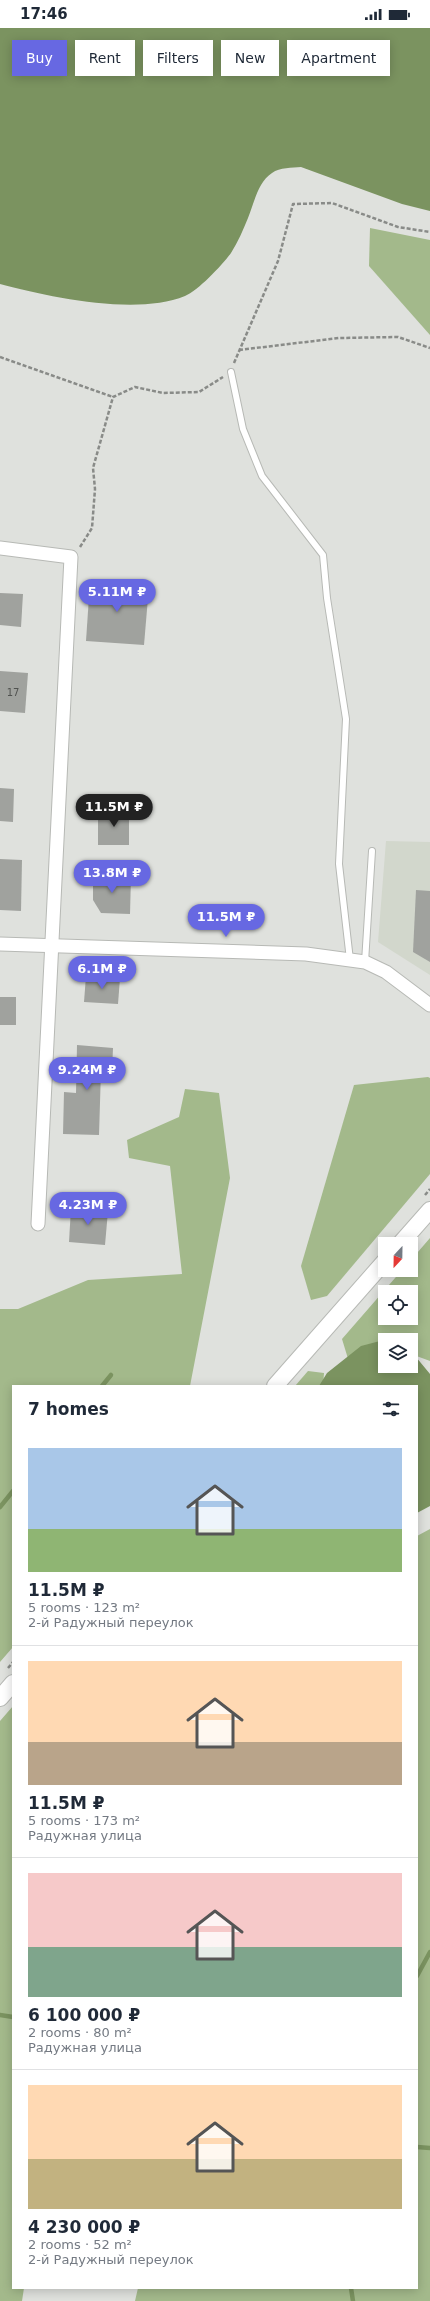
<!DOCTYPE html>
<html lang="en">
<head>
<meta charset="utf-8">
<style>
  :root { --surface:#fff; --page:#f6f6f7; --text:#1f2937; --muted:#747a83; --line:#e0e1e3; --accent:#6768e2 }
  body { margin:0; font-family:"DejaVu Sans",sans-serif; background:var(--page); color:var(--text); height:100vh; display:flex; flex-direction:column; font-size:15px; white-space:nowrap }
  * { box-sizing:border-box; margin:0 }
  p { font-size:13px; color:var(--muted) }
  .icon { flex:none; width:22px; height:22px; fill:none; stroke:currentColor; stroke-width:2; stroke-linecap:round; stroke-linejoin:round }
  .map { position:relative; flex:1; overflow:hidden }
  .panel { position:absolute; left:12px; top:1357px; width:406px; height:904px; display:flex; flex-direction:column; background:var(--surface); border-radius:0px; box-shadow:0 2px 10px #0003 }
  .panel>* { flex:none }
  .top-card { position:absolute; left:12px; top:12px; width:406px; height:36px; display:flex; gap:8px }
  .needle { width:26px; rotate:202deg }
  .tools { position:absolute; left:378px; top:1209px; display:grid; gap:8px }
  .tools a { display:grid; place-items:center; width:40px; height:40px; border-radius:0px; background:var(--surface); box-shadow:0 2px 10px #0003; font-size:20px }
  .price { position:absolute; translate:-50% -34px; padding:0 9px; border-radius:14px; background:var(--accent); color:#fff; font-size:13px; line-height:26px; filter:drop-shadow(0 1px 2px #0008) }
  .price::after { content:''; position:absolute; left:50%; top:24px; width:12px; height:9px; margin-left:-6px; background:inherit; clip-path:polygon(0 0,100% 0,50% 100%) }
  .price.current { background:#222; color:#fff }
  ul { padding:0; list-style:none }
  li { display:grid; align-content:center; gap:8px; height:212px; padding:0 16px }
  li+li { border-top:1px solid var(--line) }
  li span { display:grid; place-items:center; height:124px; border-radius:0px; color:#555 }
  li>.icon { margin-inline-start:auto }
  span .icon { width:72px; height:72px; fill:#fffc; stroke-width:1 }
  li b { font-size:17px }
  h2 { display:flex; justify-content:space-between; align-items:center; height:48px; padding:0 16px; font-size:17px }
  .chip { padding:0 14px; border-radius:0px; background:var(--surface); box-shadow:0 2px 10px #0003; font-size:14px; line-height:36px }
  .chip.current { background:var(--accent); color:#fff }
  .status { display:flex; justify-content:space-between; align-items:center; height:28px; padding:0 20px; background:var(--surface); direction:ltr }
  .status svg { height:11px; fill:currentColor }
  .map>svg:first-child { display:block }
</style>
</head>
<body>
<div class="status"><b>17:46</b><svg viewBox="0 0 49 12"><path d="M0 12V9h3v3zM5 12V6h3v6zM10 12V3h3v9zM15 12V0h3v12zM26 1h20v11H26zM47 4h2v5h-2z"/></svg></div>
<div class="map">
<svg width="430" height="2273" viewBox="0 0 430 2273">
  <rect width="100%" height="100%" fill="#dfe1dd"/>
  <path fill="#d2d7cc" d="M386 813 430 814V947L378 914Z"/>
  <g fill="#a3b98b" fill-rule="evenodd">
    <path d="M370 200 430 212V307L369 238Z"/>
    <path d="M428 1049 430 1050V1146L327 1268 311 1272 301 1238 354 1057Z"/>
    <path d="M185 1061 219 1065 230 1150 190 1358H13V1619L0 1634V1281H18L88 1252 182 1246 170 1138 129 1130 127 1112 179 1089Z"/>
    <path d="M430 1210V1333L411 1326V1312H385L349 1334 342 1311 402 1242H411V1232ZM385 1264H411V1290H385Z"/>
    <path d="M308 1343 324 1345 323 1358H295Z"/>
    <path d="M430 1501V2273H135L138 2260H417V1508Z"/>
    <path d="M13 1678V2260H24L22 2273H0V1693Z"/>
  </g>
  <g fill="#7b9360">
    <path d="M0 0H430V183L402 176 301 139C292 140 280 139 272 145 258 154 254 175 248 190 243 202 238 214 231 225 223 236 198 263 185 268 136 288 50 269 0 256Z"/>
    <path d="M399 1308 402 1312H385V1338H411V1323L430 1346V1478L417 1485V1358H319L327 1345 361 1318Z"/>
  </g>
  <g fill="none" stroke-linecap="round" stroke-linejoin="round">
    <g stroke="#7b9360" stroke-width="4.5">
      <path d="M102 1358 111 1347"/>
      <path d="M0 1479 13 1463"/>
      <path d="M417 1948 430 1924"/>
      <path d="M0 1987 13 1989"/>
      <path d="M417 2119 430 2120"/>
      <path d="M351 2260 353 2273"/>
    </g>
  </g>
  <g fill="#a0a29e">
    <path d="M90 554 149 558 144 617 86 613Z"/>
    <path d="M0 565 23 566 21 599 0 597Z"/>
    <path d="M0 643 28 645 25 685 0 683Z"/>
    <path d="M0 760 14 761 13 794 0 793Z"/>
    <rect x="98" y="784" width="31" height="33"/>
    <path d="M0 831 22 832 21 883 0 882Z"/>
    <path d="M93 847 131 848 130 886 101 885 93 872Z"/>
    <path d="M416 862 430 863V934L413 924Z"/>
    <path d="M86 948 120 950 118 976 84 974Z"/>
    <rect x="0" y="969" width="16" height="28"/>
    <path d="M77 1017 113 1020 112 1043 101 1042 99 1107 63 1106 64 1064 76 1065Z"/>
    <path d="M71 1180 108 1183 105 1217 69 1214Z"/>
  </g>
  <g fill="none" stroke-linecap="round" stroke-linejoin="round">
    <g stroke="#b7b9b5" stroke-width="8">
      <g id="service">
        <path d="M231 344 243 401 262 448 323 527 327 570 346 691 339 836 350 932"/>
        <path d="M365 934 372 823"/>
      </g>
    </g>
    <g stroke="#b7b9b5" stroke-width="15">
      <g id="minor">
        <path d="M0 520 71 529 38 1196"/>
        <path d="M0 916 306 926 365 934 386 944 430 977"/>
      </g>
    </g>
    <g stroke="#b7b9b5" stroke-width="18">
      <g id="tertiary">
        <path d="M400 1216 430 1182"/>
        <path d="M275 1358 385 1233"/>
        <path d="M0 1670 13 1655"/>
      </g>
    </g>
    <g stroke="#898b88" stroke-width="2.5" stroke-dasharray="4 2" stroke-linecap="butt">
      <path d="M239 322 339 310 398 309 430 320"/>
      <path d="M0 329 113 369"/>
      <path d="M234 335 278 233 293 176 332 175 398 199 430 204"/>
      <path d="M80 519 92 500 95 461 93 440 113 369 135 359 163 365 199 364 223 349"/>
      <path d="M425 1167 430 1161"/>
      <path d="M8 1640 13 1634"/>
    </g>
    <use href="#service" stroke="#fff" stroke-width="6"/>
    <use href="#minor" stroke="#fff" stroke-width="13"/>
    <use href="#tertiary" stroke="#fff" stroke-width="16"/>
  </g>
  <g text-anchor="middle" stroke-width="3" stroke-linejoin="round" paint-order="stroke">
    <g font-size="10" fill="#50524f">
      <text x="13" y="668">17</text>
    </g>
  </g>
</svg>
<div class="tools">
<a><svg class="needle" viewBox="-14 -14 28 28"><path d="M0-13l5 13h-10z" fill="#e53935"/><path d="M0 13l5-13h-10z" fill="#747a83"/></svg></a>
<a><svg class="icon" aria-label="locate" viewBox="0 0 24 24"><circle cx="12" cy="12" r="6"/><path d="M12 2v4M12 18v4M2 12h4M18 12h4"/></svg></a>
<a><svg class="icon" aria-label="layers" viewBox="0 0 24 24"><path d="M12 4l9 5-9 5-9-5zM3 14l9 5 9-5"/></svg></a>
</div>
<b class="price" style="left:117px;top:585px">5.11M ₽</b>
<b class="price current" style="left:114px;top:800px">11.5M ₽</b>
<b class="price" style="left:112px;top:866px">13.8M ₽</b>
<b class="price" style="left:226px;top:910px">11.5M ₽</b>
<b class="price" style="left:102px;top:962px">6.1M ₽</b>
<b class="price" style="left:87px;top:1063px">9.24M ₽</b>
<b class="price" style="left:88px;top:1198px">4.23M ₽</b>
<div class="top-card">
<a class="chip current">Buy</a>
<a class="chip">Rent</a>
<a class="chip">Filters</a>
<a class="chip">New</a>
<a class="chip">Apartment</a>
</div>
<section class="panel">
<h2>7 homes<svg class="icon" aria-label="filters" viewBox="0 0 24 24"><path d="M4 7h16M4 17h16"/><circle cx="9" cy="7" r="2"/><circle cx="15" cy="17" r="2"/></svg></h2>
<ul>
<li><span style="background:linear-gradient(#a9c7e8 65%,#8fb573 0)"><svg class="icon" aria-label="home" viewBox="0 0 24 24"><path d="M3 11l9-7 9 7M6 9v11h12V9"/></svg></span><div><b>11.5M ₽</b><p>5 rooms · 123 m²</p><p>2-й Радужный переулок</p></div></li>
<li><span style="background:linear-gradient(#ffd9b3 65%,#b9a48a 0)"><svg class="icon" aria-label="home" viewBox="0 0 24 24"><path d="M3 11l9-7 9 7M6 9v11h12V9"/></svg></span><div><b>11.5M ₽</b><p>5 rooms · 173 m²</p><p>Радужная улица</p></div></li>
<li><span style="background:linear-gradient(#f6c9c9 60%,#7fa58c 0)"><svg class="icon" aria-label="home" viewBox="0 0 24 24"><path d="M3 11l9-7 9 7M6 9v11h12V9"/></svg></span><div><b>6 100 000 ₽</b><p>2 rooms · 80 m²</p><p>Радужная улица</p></div></li>
<li><span style="background:linear-gradient(#ffd9b3 60%,#c2b280 0)"><svg class="icon" aria-label="home" viewBox="0 0 24 24"><path d="M3 11l9-7 9 7M6 9v11h12V9"/></svg></span><div><b>4 230 000 ₽</b><p>2 rooms · 52 m²</p><p>2-й Радужный переулок</p></div></li>
</ul>
</section>
</div>
</body>
</html>
